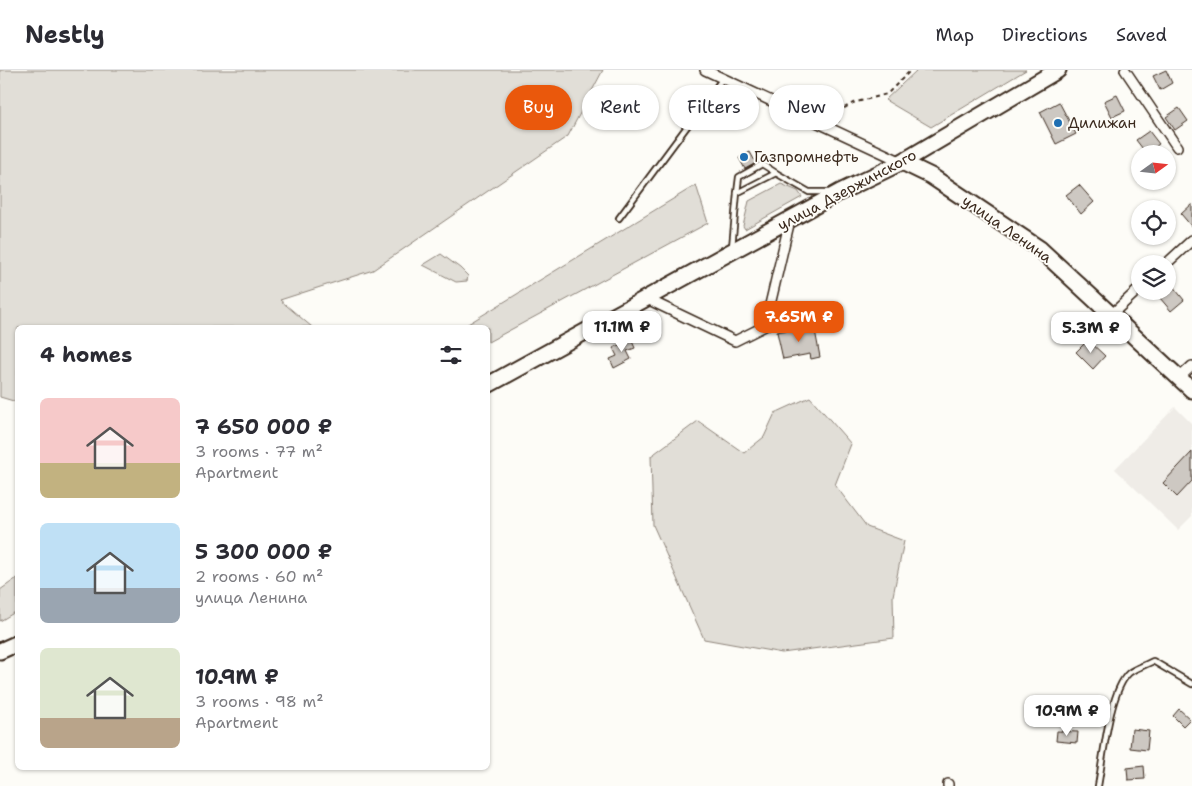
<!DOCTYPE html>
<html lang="en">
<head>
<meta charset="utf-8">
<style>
  :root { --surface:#fff; --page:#f7f7f7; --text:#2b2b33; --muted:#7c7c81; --line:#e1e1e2; --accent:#ea580c }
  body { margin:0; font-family:"Shantell Sans",sans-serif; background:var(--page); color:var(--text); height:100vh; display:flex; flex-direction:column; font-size:19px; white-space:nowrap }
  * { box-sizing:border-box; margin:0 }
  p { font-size:16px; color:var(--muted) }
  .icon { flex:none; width:28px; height:28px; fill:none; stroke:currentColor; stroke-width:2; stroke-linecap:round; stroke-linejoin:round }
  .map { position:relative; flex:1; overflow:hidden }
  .details { position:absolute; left:15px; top:255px; width:475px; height:445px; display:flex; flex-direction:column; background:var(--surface); border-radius:8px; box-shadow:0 1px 4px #0004 }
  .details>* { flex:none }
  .hud { position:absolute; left:505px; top:15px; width:475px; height:45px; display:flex; gap:10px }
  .needle { width:32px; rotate:75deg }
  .buttons { position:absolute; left:1131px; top:75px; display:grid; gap:10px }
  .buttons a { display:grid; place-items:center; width:45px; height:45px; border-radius:50%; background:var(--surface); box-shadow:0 1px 4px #0004; font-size:25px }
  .price { position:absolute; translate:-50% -42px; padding:0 11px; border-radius:10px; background:#fff; color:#222; font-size:16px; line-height:32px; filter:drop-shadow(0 1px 2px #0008) }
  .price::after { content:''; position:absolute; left:50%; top:30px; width:15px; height:11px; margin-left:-8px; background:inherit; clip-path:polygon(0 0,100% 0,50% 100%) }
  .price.current { background:var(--accent); color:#fff }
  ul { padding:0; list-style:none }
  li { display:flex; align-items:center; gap:15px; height:125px; padding:0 25px }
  li span { display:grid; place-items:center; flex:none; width:140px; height:100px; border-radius:8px; color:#555 }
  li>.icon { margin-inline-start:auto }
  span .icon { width:60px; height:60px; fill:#fffc; stroke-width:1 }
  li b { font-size:21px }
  h2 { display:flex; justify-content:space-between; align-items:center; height:60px; padding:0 25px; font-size:21px }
  .tag { padding:0 18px; border-radius:22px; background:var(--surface); box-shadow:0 1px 4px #0004; font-size:18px; line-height:45px }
  .tag.current { background:var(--accent); color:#fff }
  header { display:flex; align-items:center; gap:30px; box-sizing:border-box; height:70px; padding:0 25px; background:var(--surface); border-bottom:1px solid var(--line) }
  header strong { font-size:24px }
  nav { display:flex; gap:28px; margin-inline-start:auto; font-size:18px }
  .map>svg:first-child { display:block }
</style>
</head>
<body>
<header>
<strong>Nestly</strong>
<nav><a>Map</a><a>Directions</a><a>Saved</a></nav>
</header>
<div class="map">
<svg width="1192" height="716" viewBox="0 0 1192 716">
  <rect width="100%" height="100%" fill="#fdfcf7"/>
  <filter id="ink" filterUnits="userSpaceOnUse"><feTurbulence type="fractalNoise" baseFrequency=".02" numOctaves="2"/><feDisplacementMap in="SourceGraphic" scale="10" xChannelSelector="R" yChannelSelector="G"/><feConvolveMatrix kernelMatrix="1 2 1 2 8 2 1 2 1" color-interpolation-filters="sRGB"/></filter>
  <g filter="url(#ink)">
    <path fill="#efece7" d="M1175 337 1192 354V446L1178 460 1115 399Z"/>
    <g fill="#e1ded7" stroke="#8e847a">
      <path d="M0 0H603L568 66 373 200 280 230 312 257 18 258 17 332 0 327Z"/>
      <path d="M917 0H1026L931 57 885 30Z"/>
      <path d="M781 114 798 121 802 127 745 159 743 156 749 131Z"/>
      <path d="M696 115 708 153 488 272V258L463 257Z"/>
      <path d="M441 184 460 198 468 206 467 211 456 212 423 195Z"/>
      <path d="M810 327 851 374 835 415 867 457 904 471 893 526 894 568 782 583 704 569 653 455 651 386 698 351 744 383 764 367 775 343Z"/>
      <path d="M17 508V541L0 551V520Z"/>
    </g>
    <g fill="#cdc8c2" stroke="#3b2a1e">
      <path d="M1166 0 1172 13 1160 20 1153 6Z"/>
      <path d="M1117 25 1125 41 1112 47 1104 31Z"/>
      <path d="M1059 32 1076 64 1056 74 1040 42Z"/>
      <path d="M1179 38 1188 51 1175 60 1166 47Z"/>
      <path d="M1149 61 1159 74 1146 83 1136 70Z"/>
      <path d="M750 82 756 93 745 99 739 88Z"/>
      <path d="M1079 115 1094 132 1081 144 1066 125Z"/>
      <path d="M1192 134V157L1181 144Z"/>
      <path d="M1168 210 1184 230 1171 241 1154 221H1168Z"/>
      <path d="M814 255 820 287 811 289 810 284 783 289 777 262Z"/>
      <path d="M631 269 635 278 627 281 631 289 614 298 610 289 617 286 613 278Z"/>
      <path d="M1088 270 1105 286 1093 299 1076 282Z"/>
      <path d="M1192 382V411L1177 427 1163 413Z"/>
      <path d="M1179 639 1190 649 1183 656 1173 646Z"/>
      <path d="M1132 659 1149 661 1147 680 1130 678Z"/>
      <path d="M1057 661 1078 662 1077 673 1056 671Z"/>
      <path d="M1144 696 1145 709 1128 710 1127 698Z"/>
    </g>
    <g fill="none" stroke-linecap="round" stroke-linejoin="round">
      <g stroke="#3b2a1e" stroke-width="8">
        <g id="lane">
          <path d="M737 123 739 107 762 94 776 103"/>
          <path d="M619 148 723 8"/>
          <path d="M732 177 737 123 776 103 809 122H828"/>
          <path d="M1098 716C1103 690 1109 621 1129 603 1135 598 1146 595 1153 591L1192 614"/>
        </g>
      </g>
      <g stroke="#3b2a1e" stroke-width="12">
        <g id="street">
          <path d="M705 0 902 92"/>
          <path d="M1125 0 1177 77"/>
          <path d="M1166 194 1192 170"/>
          <path d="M645 228 735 271 765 256 790 150"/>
          <path d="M1111 245 1140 218"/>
          <path d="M1179 308 1192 296"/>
          <path d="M948 716V714"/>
        </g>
      </g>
      <g stroke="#3b2a1e" stroke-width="19">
        <g id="primary">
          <path d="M902 92 931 106 1040 179 1192 320"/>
          <path d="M488 315 840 122 902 92 1058 0"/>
          <path d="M0 581 18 573"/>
        </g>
      </g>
      <path stroke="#3b2a1e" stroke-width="2" stroke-dasharray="4 4" stroke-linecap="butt" d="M838 52 841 40 853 33 887 24 911 0"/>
      <use href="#lane" stroke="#fdfcf7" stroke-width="4.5"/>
      <use href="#street" stroke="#fdfcf7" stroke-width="9"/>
      <use href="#primary" stroke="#fdfcf7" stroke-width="15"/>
    </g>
  </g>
  <g fill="#1f6fb2" stroke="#fdfcf7" stroke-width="2">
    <circle cx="1058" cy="53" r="5"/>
    <circle cx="744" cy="87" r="5"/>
  </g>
  <g text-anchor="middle" stroke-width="4" stroke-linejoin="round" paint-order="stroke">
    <g font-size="15" fill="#3b2a1e" stroke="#fdfcf7" text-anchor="start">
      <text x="1068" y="58">Дилижан</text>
      <text x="754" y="92">Газпромнефть</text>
    </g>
    <g font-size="15" fill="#3b2a1e" stroke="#fdfcf7">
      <text transform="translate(847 120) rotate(-28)" y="5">улица Дзержинского</text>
      <text transform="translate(1007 159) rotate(35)" y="5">улица Ленина</text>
    </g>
  </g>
</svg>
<div class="buttons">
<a><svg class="needle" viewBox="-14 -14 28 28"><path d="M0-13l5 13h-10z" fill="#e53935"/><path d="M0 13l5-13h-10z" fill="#7c7c81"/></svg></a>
<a><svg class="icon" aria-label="locate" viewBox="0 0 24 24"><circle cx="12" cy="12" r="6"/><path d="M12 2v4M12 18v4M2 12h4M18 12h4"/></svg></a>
<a><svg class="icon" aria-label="layers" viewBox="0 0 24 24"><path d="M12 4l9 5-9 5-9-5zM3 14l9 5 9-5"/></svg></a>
</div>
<b class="price current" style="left:799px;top:273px">7.65M ₽</b>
<b class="price" style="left:622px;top:283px">11.1M ₽</b>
<b class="price" style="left:1091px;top:284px">5.3M ₽</b>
<b class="price" style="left:1067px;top:667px">10.9M ₽</b>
<div class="hud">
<a class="tag current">Buy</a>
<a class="tag">Rent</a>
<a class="tag">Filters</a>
<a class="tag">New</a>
</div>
<section class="details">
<h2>4 homes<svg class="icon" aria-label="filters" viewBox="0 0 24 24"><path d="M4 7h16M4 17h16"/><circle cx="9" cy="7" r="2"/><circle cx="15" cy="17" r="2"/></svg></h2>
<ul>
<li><span style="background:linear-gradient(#f6c9c9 65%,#c2b280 0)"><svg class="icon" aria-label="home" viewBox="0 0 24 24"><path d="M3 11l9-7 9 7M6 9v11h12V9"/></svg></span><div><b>7 650 000 ₽</b><p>3 rooms · 77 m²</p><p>Apartment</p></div></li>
<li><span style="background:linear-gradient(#bfe0f5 65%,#9aa5b1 0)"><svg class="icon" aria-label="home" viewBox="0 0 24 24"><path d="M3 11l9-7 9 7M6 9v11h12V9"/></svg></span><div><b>5 300 000 ₽</b><p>2 rooms · 60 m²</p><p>улица Ленина</p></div></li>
<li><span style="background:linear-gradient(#dfe7d0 70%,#b9a48a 0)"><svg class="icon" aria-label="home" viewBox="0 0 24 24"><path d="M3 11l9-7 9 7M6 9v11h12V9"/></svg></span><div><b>10.9M ₽</b><p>3 rooms · 98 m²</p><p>Apartment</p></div></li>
</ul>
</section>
</div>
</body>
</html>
